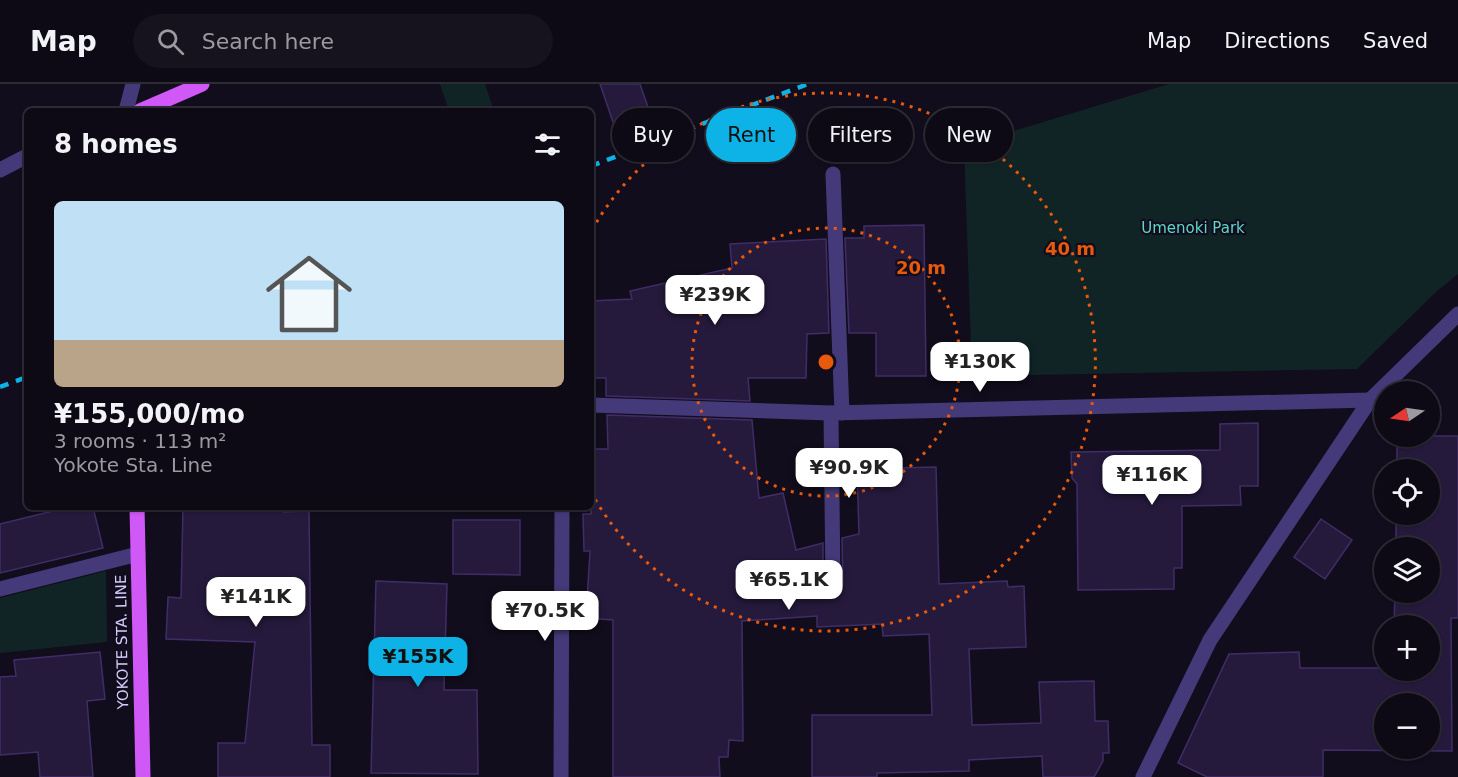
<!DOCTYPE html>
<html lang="en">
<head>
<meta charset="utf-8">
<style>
  :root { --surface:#0d0a15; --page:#16131e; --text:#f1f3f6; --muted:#9a9aa0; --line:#2d2b34; --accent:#0db3e6 }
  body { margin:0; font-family:"DejaVu Sans",sans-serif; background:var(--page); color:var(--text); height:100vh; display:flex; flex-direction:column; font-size:22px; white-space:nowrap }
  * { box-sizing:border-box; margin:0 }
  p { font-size:20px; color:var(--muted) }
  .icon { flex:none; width:33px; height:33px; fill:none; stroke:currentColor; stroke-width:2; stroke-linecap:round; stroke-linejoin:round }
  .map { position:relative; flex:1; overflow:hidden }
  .panel { position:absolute; left:24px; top:24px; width:570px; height:402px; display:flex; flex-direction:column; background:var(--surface); border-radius:9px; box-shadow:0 2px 4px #0004,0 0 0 2px var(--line) }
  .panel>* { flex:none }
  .hud { position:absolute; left:612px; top:24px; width:570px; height:54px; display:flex; gap:12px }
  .needle { width:39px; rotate:257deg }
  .fabs { position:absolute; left:1374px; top:297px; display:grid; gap:12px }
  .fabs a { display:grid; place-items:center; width:66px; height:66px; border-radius:50%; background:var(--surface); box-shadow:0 2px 4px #0004,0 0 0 2px var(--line); font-size:30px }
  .price { position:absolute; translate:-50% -51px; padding:0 14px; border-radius:12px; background:#fff; color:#222; font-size:20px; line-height:39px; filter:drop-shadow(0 2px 3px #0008) }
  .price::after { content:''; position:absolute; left:50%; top:36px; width:18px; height:14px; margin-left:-9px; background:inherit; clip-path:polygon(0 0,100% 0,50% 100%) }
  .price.current { background:var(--accent); color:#111 }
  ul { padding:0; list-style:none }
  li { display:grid; align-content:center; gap:12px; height:318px; padding:0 30px }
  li+li { border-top:2px solid var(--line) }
  li span { display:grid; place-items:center; height:186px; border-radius:9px; color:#555 }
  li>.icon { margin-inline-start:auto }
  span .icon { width:108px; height:108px; fill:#fffc; stroke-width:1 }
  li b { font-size:26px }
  h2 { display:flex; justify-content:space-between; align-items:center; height:72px; padding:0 30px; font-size:26px }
  .chip { padding:0 21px; border-radius:27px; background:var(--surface); box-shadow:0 2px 4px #0004,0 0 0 2px var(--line); font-size:21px; line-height:54px }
  .chip.current { background:var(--accent); color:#111 }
  header { display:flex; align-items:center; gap:36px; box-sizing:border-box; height:84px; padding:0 30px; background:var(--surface); border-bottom:2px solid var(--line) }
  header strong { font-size:28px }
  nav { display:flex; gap:33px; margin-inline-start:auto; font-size:21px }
  .search { width:420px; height:54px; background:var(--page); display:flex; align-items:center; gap:15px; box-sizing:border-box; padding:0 21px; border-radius:33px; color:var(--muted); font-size:22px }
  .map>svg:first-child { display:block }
</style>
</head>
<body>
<header>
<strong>Map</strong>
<div class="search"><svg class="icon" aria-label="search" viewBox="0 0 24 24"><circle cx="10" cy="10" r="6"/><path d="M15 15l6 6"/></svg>Search here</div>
<nav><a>Map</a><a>Directions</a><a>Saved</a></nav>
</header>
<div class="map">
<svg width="1458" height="693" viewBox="0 0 1458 693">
  <rect width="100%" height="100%" fill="#110d1c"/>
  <g fill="#102426">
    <path d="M440 0H485L494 27H449Z"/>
    <path d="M1169 0H1458V190L1436 208 1357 285 972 292 964 62Z"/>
    <path d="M106 487 107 558 0 569V514Z"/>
  </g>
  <g fill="#251a3c" stroke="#402d67" stroke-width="1.5" fill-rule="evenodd">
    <path d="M600 0H640L650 29 614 41Z"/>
    <path d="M924 141 926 292H876V249H849L845 154H864V142Z"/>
    <path d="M826 155 829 249 807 250 806 294H748L750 317 606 312V294H591V217L632 215 630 207 732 184 730 160Z"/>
    <path d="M607 331 752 336 759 414 783 409 796 466 823 459V501L825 505 833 510 838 508 843 500 842 454 859 450 857 385 936 383 939 500 1007 497 1008 503 1024 502 1026 563 969 565 972 641 1041 639 1039 598 1094 597 1095 637H1108L1109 669H1103V677L1094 693H1043L1042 672 969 676V687L877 689V693H812V631H932L929 550 883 552 882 540 817 543V532L742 537 743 657 729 656 728 673H719L720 693H613V536L586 534 590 467H584L583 430H591V365H608Z"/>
    <path d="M1258 339V402H1240L1241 421 1182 422V484H1174V505L1078 506 1077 400 1072 394 1071 368 1220 366V340Z"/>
    <path d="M1397 352H1458V534H1451L1452 667 1323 666V693H1207L1178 679 1229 570 1299 568 1300 584H1384V586H1430V542H1394L1395 508H1430V464H1396V430H1430V386H1397ZM1384 620H1430V664H1384Z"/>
    <path d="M69 423H93L103 464 0 489V440Z"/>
    <path d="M183 423H284V428L309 427 312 661H330V693H218V659H245L255 558 166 555 168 513 181 514Z"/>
    <path d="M1321 435 1352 456 1325 495 1294 473Z"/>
    <path d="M453 436H520V491L453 490Z"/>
    <path d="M376 497 447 500 444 606H477L478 690 371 689Z"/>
    <path d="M100 568 105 615 87 617 93 693H40L38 668 0 671V593L16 592 14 576Z"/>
  </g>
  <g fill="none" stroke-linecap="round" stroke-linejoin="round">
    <path stroke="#453a79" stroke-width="15" d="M0 505 138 470"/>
    <g stroke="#453a79" stroke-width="15">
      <path d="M126 27 133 0"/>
      <path d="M0 86 27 72"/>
      <path d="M833 90 842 329"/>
      <path d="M591 321 831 329 1370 316"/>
      <path d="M831 329 833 500"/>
      <path d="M561 693 562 423"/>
      <path d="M1143 693 1210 556 1370 316 1458 230"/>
    </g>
    <g stroke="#d058f6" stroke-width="15">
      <path d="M140 27 202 0"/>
      <path d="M137 423 143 693"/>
    </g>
    <g stroke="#0db3e6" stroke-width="4.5" stroke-dasharray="9 8" stroke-linecap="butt">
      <path d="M591 82 808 0"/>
      <path d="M0 303 27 293"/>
    </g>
  </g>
  <g fill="none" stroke="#e8590c" stroke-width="3" stroke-dasharray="3 6">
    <circle cx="826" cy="278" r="134"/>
    <path d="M592 146A269 269 0 1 1 592 410"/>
  </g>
  <g text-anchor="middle" stroke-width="4.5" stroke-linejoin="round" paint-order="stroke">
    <g font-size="15" fill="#5cd7c9" stroke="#110d1c">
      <text x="1193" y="149">Umenoki Park</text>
    </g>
    <g font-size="15" fill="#d7cbfc" stroke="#110d1c">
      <text transform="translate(122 558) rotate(-91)" y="5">YOKOTE STA. LINE</text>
    </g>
  </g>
  <circle cx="826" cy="278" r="9" fill="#e8590c" stroke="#110d1c" stroke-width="3"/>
  <g font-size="18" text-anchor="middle" font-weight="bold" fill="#e8590c" stroke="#110d1c" stroke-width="4.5" stroke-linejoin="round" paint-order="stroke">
    <text x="1070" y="171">40 m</text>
    <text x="921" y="190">20 m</text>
  </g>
</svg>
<div class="fabs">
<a><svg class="needle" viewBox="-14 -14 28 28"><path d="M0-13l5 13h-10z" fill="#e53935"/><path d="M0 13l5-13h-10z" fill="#9a9aa0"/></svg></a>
<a><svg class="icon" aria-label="locate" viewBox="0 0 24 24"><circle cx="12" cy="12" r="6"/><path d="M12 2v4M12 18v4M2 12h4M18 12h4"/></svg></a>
<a><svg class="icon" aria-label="layers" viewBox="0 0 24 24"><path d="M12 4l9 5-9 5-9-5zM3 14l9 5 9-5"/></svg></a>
<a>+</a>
<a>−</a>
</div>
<b class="price" style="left:715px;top:242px">¥239K</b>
<b class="price" style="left:980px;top:309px">¥130K</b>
<b class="price" style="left:849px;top:415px">¥90.9K</b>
<b class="price" style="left:1152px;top:422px">¥116K</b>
<b class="price" style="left:789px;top:527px">¥65.1K</b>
<b class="price" style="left:256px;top:544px">¥141K</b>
<b class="price" style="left:545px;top:558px">¥70.5K</b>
<b class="price current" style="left:418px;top:604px">¥155K</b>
<div class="hud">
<a class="chip">Buy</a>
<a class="chip current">Rent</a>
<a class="chip">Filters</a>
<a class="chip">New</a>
</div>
<section class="panel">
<h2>8 homes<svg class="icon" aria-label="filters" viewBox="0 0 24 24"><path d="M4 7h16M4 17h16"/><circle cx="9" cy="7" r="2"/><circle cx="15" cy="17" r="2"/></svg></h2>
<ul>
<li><span style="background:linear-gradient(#bfe0f5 75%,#b9a48a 0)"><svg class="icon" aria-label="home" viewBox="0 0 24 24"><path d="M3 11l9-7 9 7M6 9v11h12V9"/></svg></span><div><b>¥155,000/mo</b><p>3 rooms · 113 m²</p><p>Yokote Sta. Line</p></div></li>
</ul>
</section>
</div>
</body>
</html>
